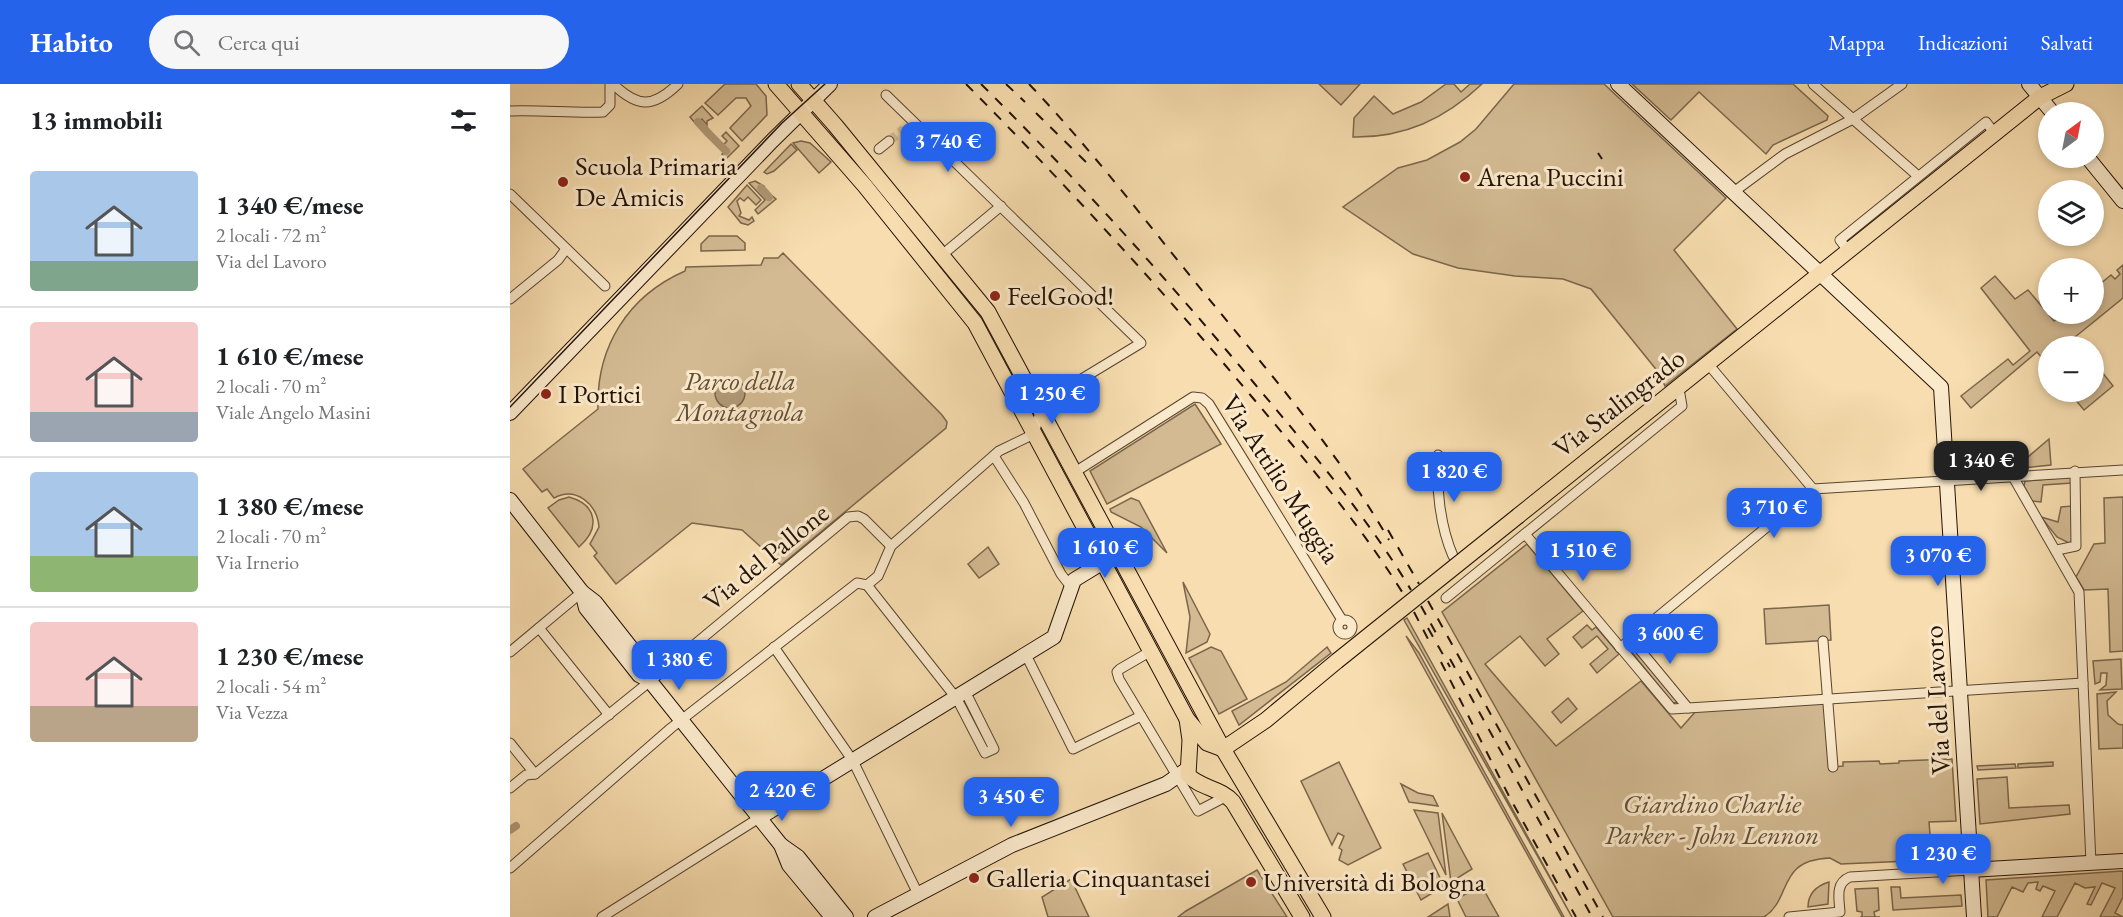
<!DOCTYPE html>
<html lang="it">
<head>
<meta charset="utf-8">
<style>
  :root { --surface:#fff; --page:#f6f6f6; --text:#202124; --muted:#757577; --line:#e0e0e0; --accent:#2563eb }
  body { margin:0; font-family:"EB Garamond",serif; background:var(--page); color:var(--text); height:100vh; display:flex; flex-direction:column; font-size:22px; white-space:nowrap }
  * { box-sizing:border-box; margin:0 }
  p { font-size:20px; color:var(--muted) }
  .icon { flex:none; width:33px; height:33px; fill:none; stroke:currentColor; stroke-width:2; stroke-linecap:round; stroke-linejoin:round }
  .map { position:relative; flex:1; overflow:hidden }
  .sheet { display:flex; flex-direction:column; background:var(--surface); width:510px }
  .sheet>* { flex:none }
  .needle { width:39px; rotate:32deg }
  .tools { position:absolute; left:1528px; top:18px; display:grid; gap:12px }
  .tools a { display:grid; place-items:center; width:66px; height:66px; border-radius:50%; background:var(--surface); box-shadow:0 3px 9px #0003; font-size:30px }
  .price { position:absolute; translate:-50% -51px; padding:0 14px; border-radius:12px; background:var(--accent); color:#fff; font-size:20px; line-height:39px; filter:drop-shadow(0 2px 3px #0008) }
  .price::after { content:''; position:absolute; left:50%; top:36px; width:18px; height:14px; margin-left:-9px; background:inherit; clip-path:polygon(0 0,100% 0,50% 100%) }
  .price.active { background:#222; color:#fff }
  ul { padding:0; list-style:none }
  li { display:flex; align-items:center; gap:18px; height:150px; padding:0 30px }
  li+li { border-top:2px solid var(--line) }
  li span { display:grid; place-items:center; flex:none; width:168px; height:120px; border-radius:6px; color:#555 }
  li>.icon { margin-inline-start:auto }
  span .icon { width:72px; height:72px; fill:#fffc; stroke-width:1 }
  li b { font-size:26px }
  h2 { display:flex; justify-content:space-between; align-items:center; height:72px; padding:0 30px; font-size:26px }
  header { display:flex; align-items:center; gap:36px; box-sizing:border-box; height:84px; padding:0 30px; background:var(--accent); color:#fff }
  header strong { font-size:28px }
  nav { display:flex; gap:33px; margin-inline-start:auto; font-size:21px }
  .search { width:420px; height:54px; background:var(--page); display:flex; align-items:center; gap:15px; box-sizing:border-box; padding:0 21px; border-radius:33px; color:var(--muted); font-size:22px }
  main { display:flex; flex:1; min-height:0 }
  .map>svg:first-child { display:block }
</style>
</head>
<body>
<header>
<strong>Habito</strong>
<div class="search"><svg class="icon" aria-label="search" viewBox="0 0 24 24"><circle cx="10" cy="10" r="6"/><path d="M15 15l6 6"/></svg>Cerca qui</div>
<nav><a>Mappa</a><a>Indicazioni</a><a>Salvati</a></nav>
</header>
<main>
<section class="sheet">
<h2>13 immobili<svg class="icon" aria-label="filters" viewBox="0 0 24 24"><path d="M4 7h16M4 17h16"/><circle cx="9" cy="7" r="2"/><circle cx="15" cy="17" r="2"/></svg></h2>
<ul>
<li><span style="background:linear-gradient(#a9c7e8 75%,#7fa58c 0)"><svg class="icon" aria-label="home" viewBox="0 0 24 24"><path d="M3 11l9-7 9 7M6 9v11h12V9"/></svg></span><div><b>1 340 €/mese</b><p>2 locali · 72 m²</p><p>Via del Lavoro</p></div></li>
<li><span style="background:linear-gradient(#f6c9c9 75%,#9aa5b1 0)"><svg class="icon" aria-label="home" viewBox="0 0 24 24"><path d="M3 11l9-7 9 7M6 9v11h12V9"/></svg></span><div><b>1 610 €/mese</b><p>2 locali · 70 m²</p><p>Viale Angelo Masini</p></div></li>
<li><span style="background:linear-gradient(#a9c7e8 70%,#8fb573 0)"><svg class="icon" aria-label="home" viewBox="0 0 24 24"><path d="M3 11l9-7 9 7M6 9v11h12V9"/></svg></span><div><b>1 380 €/mese</b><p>2 locali · 70 m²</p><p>Via Irnerio</p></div></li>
<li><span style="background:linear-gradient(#f6c9c9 70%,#b9a48a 0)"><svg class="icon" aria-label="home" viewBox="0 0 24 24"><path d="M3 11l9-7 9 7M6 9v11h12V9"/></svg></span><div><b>1 230 €/mese</b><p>2 locali · 54 m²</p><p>Via Vezza</p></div></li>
</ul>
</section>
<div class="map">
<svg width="1613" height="833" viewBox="0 0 1613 833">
  <rect width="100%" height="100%" fill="#f7ddaf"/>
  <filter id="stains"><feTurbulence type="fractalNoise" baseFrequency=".00333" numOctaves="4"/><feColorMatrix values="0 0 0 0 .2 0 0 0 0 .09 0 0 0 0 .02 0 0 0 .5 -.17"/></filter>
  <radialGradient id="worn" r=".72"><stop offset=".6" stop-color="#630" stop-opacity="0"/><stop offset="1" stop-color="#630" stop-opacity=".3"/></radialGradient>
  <g fill="#d3ba92" stroke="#7b664c" stroke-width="1.5">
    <path d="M215 0H246L256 12 257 31 232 57 220 44 241 22 236 14H226L208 31 195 19Z"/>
    <path d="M809 0H850L831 21Z"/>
    <path d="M936 0H944L951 8 960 0H972C935 35 894 54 843 53L844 34 864 12 883 30 911 18Z"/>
    <path d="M1004 0H1094L1216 114 1164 166 1227 245 1155 302 1149 289 1081 205 1053 195 1005 192 948 184 903 170 833 123 888 84 917 76 950 58 966 45Z"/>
    <path d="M1122 0H1283L1318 32 1317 36 1263 61 1256 70 1189 8 1161 36Z"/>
    <path d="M192 22 203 34 197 37V41L192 35 186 40 180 33Z"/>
    <path d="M216 48 229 62 216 75 212 70 217 66 213 61 217 57 212 52Z"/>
    <path d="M291 57 300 59 321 78 309 89 283 59Z"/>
    <path d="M281 60 287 66 264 87 257 90 254 88Z"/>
    <path d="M245 97 254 102 249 106 256 114 261 111 266 115 248 130 245 126 255 116 239 99Z"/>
    <path d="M237 101 251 116 246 121 238 113 234 117 230 114 227 117 231 129 229 132 239 136 242 133 244 137 238 141 231 139 218 123Z"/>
    <path d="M402 147 472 230 523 323 518 325Z"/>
    <path d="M199 152H227L235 159V166L191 167V160Z"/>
    <path d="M273 169 432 331 437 338 436 344 271 481 232 446 182 439 106 500 84 472 87 469 80 460 89 443C87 420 66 402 44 414L37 405 32 408 13 385 88 325C86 263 118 212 175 187L176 183 251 181 254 174H268Z"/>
    <path d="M1613 181V214L1565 253 1572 262H1539V282L1527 268 1461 324 1451 312 1498 275 1503 281 1520 267 1471 204 1485 192 1505 215 1518 206 1544 237 1553 230H1584V205L1601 191 1605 195 1610 190 1607 186Z"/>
    <path d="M1584 278 1603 302 1574 326 1559 308H1584Z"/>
    <path d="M685 320 711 360 597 420 580 387Z"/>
    <path d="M1539 355 1541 381 1504 385Z"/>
    <path d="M1561 393 1562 399 1533 401 1531 418 1522 417 1514 402 1515 397Z"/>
    <path d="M59 413C88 421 90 445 69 463L38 424 49 416Z"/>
    <path d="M1613 413V567L1600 568 1598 505 1574 506 1566 493 1584 460 1595 459 1594 414Z"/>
    <path d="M621 414 629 417 657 469 631 443 601 428 600 425Z"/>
    <path d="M1562 422V458L1559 459 1547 453 1531 433 1548 438 1551 423Z"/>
    <path d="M1017 460 1073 527 1037 555 1049 570 1035 582 1010 552 975 580 1046 662 1131 597 1171 644 1186 627 1315 618 1323 683 1333 682V678L1369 677 1370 680 1389 679V677L1442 675 1446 737 1419 738 1422 776 1331 780 1320 774C1266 776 1283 814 1254 833H1103L932 528Z"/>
    <path d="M478 463 489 480 469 494 458 480Z"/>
    <path d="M673 498 700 550 697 558 676 569 680 533Z"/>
    <path d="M1319 521 1321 556 1256 560 1254 525Z"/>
    <path d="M897 534 1062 833 894 536Z"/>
    <path d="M1077 541 1082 546 1086 543 1109 570 1087 589 1080 580 1098 565 1087 552 1072 564 1063 553Z"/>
    <path d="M896 552 909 569 1054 833H1052Z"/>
    <path d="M1121 560 1169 618 1163 619 1119 565Z"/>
    <path d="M701 563 711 567 737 615 709 630 679 574Z"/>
    <path d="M817 563 821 569 729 641 722 627 776 598Z"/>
    <path d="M1611 575 1612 605 1590 606 1596 601 1597 589H1591L1590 598 1585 600 1583 577Z"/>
    <path d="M1606 608 1597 617 1598 631 1608 640 1613 641V664L1589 665 1587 610Z"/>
    <path d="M1058 614 1067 625 1051 639 1042 628Z"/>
    <path d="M829 678 871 764 838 781 829 776 832 766 829 764 834 752 828 749 822 761 791 697Z"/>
    <path d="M1543 678V682L1508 684V680Z"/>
    <path d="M1505 680 1506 684 1468 686 1467 682Z"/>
    <path d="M1497 693 1499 724 1559 721 1560 730 1470 740 1467 695Z"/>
    <path d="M891 700 908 709 923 712 928 722 899 718Z"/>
    <path d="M904 726 928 729 936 791Z"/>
    <path d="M932 729 962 785 941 798Z"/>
    <path d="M918 769 934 802 911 816 893 780Z"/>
    <path d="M747 786 777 833H668L676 827Z"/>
    <path d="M1613 787V813L1605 829 1613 833H1590L1605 804 1592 799 1581 821 1577 820 1585 803 1575 804 1565 799 1547 833H1532L1545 807 1533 802 1530 807 1526 805 1528 798 1518 799 1513 808 1502 803 1487 833H1478L1476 796Z"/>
    <path d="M561 795 579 833H538L532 813Z"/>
    <path d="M1319 798 1318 820 1298 823C1298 809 1306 802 1319 798Z"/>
    <path d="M971 801 989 833H956L947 815Z"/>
    <path d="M1381 803H1390L1391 814 1451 811 1452 822 1383 826Z"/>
    <path d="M1368 804 1369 826 1364 828 1365 833H1370H1350H1352V828L1347 827 1345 805Z"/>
    <path d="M938 820 940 833H918Z"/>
  </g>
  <circle fill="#af9875" stroke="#776248" stroke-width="1.5" cx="220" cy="309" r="15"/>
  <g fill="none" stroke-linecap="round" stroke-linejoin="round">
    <g stroke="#af9875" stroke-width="8">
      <path d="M188 38 199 50"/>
      <path d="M201 52 216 67"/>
      <path d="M251 104 259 113"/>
      <path d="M0 746 6 742"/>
    </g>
    <path stroke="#d7bf96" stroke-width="9" stroke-dasharray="9 4.5" stroke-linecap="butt" d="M379 57 394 45"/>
    <g stroke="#584530" stroke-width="11">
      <g id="street">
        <path d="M103 0C128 24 143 24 168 0"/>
        <path d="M1303 0 1408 92"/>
        <path d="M376 11 631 259 570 296 528 318"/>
        <path d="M0 27C31 26 61 29 93 28L100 21V0"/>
        <path d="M369 65 379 57"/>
        <path d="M1225 107 1275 70 1343 35 1392 0"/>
        <path d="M0 110 95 202"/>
        <path d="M1339 168 1330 156 1476 38 1485 50"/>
        <path d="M432 171 491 122"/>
        <path d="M0 215 48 176 56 165"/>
        <path d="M1199 281 1303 405"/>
        <path d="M928 371C926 403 930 442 943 472"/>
        <path d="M484 372 514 419 551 490 561 503"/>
        <path d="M565 388 683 313 692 314 699 320 832 536"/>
        <path d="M1502 391 1569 508 1581 779"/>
        <path d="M1015 450 1162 625 1573 599"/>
        <path d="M1547 466 1566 462 1565 387"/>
        <path d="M357 501 447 615 475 669 484 665 456 609"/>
        <path d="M357 501 368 492 381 462 489 367 524 350 530 328"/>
        <path d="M936 514 1172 322 1169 305"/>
        <circle cx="835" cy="543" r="7"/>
        <path d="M29 544 99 631"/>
        <path d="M1121 555 1178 624"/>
        <path d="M1313 557 1323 683"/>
        <path d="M264 563 343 677 408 810"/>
        <path d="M1110 564 1303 405 1613 386"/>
        <path d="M641 567 610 585 607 588 609 595 688 727 717 712"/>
        <path d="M0 568 72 508"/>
        <path d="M516 571 563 665 631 632"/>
        <path d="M160 581 338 433 348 432 354 435 381 462"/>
        <path d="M0 659 25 690"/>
        <path d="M0 704 16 691 25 690 149 590"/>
        <path d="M0 784 161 644 347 499 357 501"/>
        <path d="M92 833 249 734"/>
        <path d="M1279 833 1330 828C1329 814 1325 799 1340 793L1460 786"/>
      </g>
    </g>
    <g stroke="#231205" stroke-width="16">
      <g id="secondary">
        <path d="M1108 0 1431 303 1464 833"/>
        <path d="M1519 0 1542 28"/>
        <path d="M1578 74 1613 117"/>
        <path d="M0 329 262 57 320 0"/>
        <path d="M0 416 72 508 85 518 137 584 140 597 271 761 279 781 322 833"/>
        <path d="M72 508 76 524 129 591 140 597"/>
        <path d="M249 734 544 553 564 496 608 469"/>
        <path d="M271 761 288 773 336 833"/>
        <path d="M1460 786 1613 777"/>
        <path d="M365 833 502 761 656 700 676 686"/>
      </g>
    </g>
    <g stroke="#231205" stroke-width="17">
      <g id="primary">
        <path d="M266 0 355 102 465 239 677 635 697 659 713 665"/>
        <path d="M289 0 325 41 478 228 713 665 813 833"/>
        <path d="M1008 432 1530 13 1556 0"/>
        <path d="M677 635 680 656 678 691C690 704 711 704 723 718L792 833"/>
        <path d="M713 665 756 636 827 577"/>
      </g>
    </g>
    <use href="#street" stroke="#fae9cb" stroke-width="9"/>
    <use href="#secondary" stroke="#fae9cb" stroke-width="14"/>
    <use href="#primary" stroke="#f7ddaf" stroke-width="15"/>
    <path stroke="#231205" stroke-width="1.5" d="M0 323 272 39 315 0"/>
    <g stroke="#231205" stroke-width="2" stroke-dasharray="10 10" stroke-linecap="butt">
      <path d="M456 0C555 100 651 204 742 313 796 377 850 440 894 511"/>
      <path d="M471 0C567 95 658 196 744 299 800 366 856 431 901 506"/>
      <path d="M496 0 515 18"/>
      <path d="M519 0C582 66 637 139 694 209 758 287 829 369 879 456"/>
      <path d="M526 29 580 82"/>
      <path d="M1088 69 1092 75"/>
      <path d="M878 446 909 500"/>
      <path d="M918 517 1093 833"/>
      <path d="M911 522 926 549"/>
      <path d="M904 528 918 555"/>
      <path d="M918 544 940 583"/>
      <path d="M940 575 1082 833"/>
      <path d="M931 578 1001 716 1066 833"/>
    </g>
    <g stroke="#231205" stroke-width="17" stroke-linecap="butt">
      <path id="primary-bridge" d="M827 577 1008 432"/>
    </g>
    <use href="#primary-bridge" stroke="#f7ddaf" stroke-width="15"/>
  </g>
  <g fill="#8f2418" stroke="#fae9cb" stroke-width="2">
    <circle cx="955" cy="93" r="6"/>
    <circle cx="53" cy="98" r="6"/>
    <circle cx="485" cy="212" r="6"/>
    <circle cx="36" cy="310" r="6"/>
    <circle cx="464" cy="794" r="6"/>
    <circle cx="741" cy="798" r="6"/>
  </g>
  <g text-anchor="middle" stroke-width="6" stroke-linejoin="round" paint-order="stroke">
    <g font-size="27" fill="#231205" stroke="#fae9cb" text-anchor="start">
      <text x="65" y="91">Scuola Primaria<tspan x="65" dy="31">De Amicis</tspan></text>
      <text x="967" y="102">Arena Puccini</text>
      <text x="497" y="221">FeelGood!</text>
      <text x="48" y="319">I Portici</text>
      <text x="476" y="803">Galleria Cinquantasei</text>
      <text x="753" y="807">Università di Bologna</text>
    </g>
    <g font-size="27" font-style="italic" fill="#614d36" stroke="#fae9cb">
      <text x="230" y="306">Parco della<tspan x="230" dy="31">Montagnola</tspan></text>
      <text x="1202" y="729">Giardino Charlie<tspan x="1202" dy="31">Parker - John Lennon</tspan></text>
    </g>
    <g font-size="27" fill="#231205" stroke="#fae9cb">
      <text transform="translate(1109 319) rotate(-38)" y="9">Via Stalingrado</text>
      <text transform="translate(771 395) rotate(57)" y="9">Via Attilio Muggia</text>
      <text transform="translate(256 473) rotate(-39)" y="9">Via del Pallone</text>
      <text transform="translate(1427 616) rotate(-93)" y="9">Via del Lavoro</text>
    </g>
  </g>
  <rect width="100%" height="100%" filter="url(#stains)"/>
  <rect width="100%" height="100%" fill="url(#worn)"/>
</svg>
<div class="tools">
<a><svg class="needle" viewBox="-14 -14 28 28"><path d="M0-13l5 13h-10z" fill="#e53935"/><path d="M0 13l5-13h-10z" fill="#757577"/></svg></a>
<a><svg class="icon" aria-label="layers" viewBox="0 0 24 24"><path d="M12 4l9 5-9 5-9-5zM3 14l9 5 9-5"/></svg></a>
<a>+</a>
<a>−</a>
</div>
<b class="price" style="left:438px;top:89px">3 740 €</b>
<b class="price" style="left:542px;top:341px">1 250 €</b>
<b class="price active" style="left:1471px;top:408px">1 340 €</b>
<b class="price" style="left:944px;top:419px">1 820 €</b>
<b class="price" style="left:1264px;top:455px">3 710 €</b>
<b class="price" style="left:595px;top:495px">1 610 €</b>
<b class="price" style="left:1073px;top:498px">1 510 €</b>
<b class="price" style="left:1428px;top:503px">3 070 €</b>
<b class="price" style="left:1160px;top:581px">3 600 €</b>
<b class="price" style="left:169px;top:607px">1 380 €</b>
<b class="price" style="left:272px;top:738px">2 420 €</b>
<b class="price" style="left:501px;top:744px">3 450 €</b>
<b class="price" style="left:1433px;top:801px">1 230 €</b>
</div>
</main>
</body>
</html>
